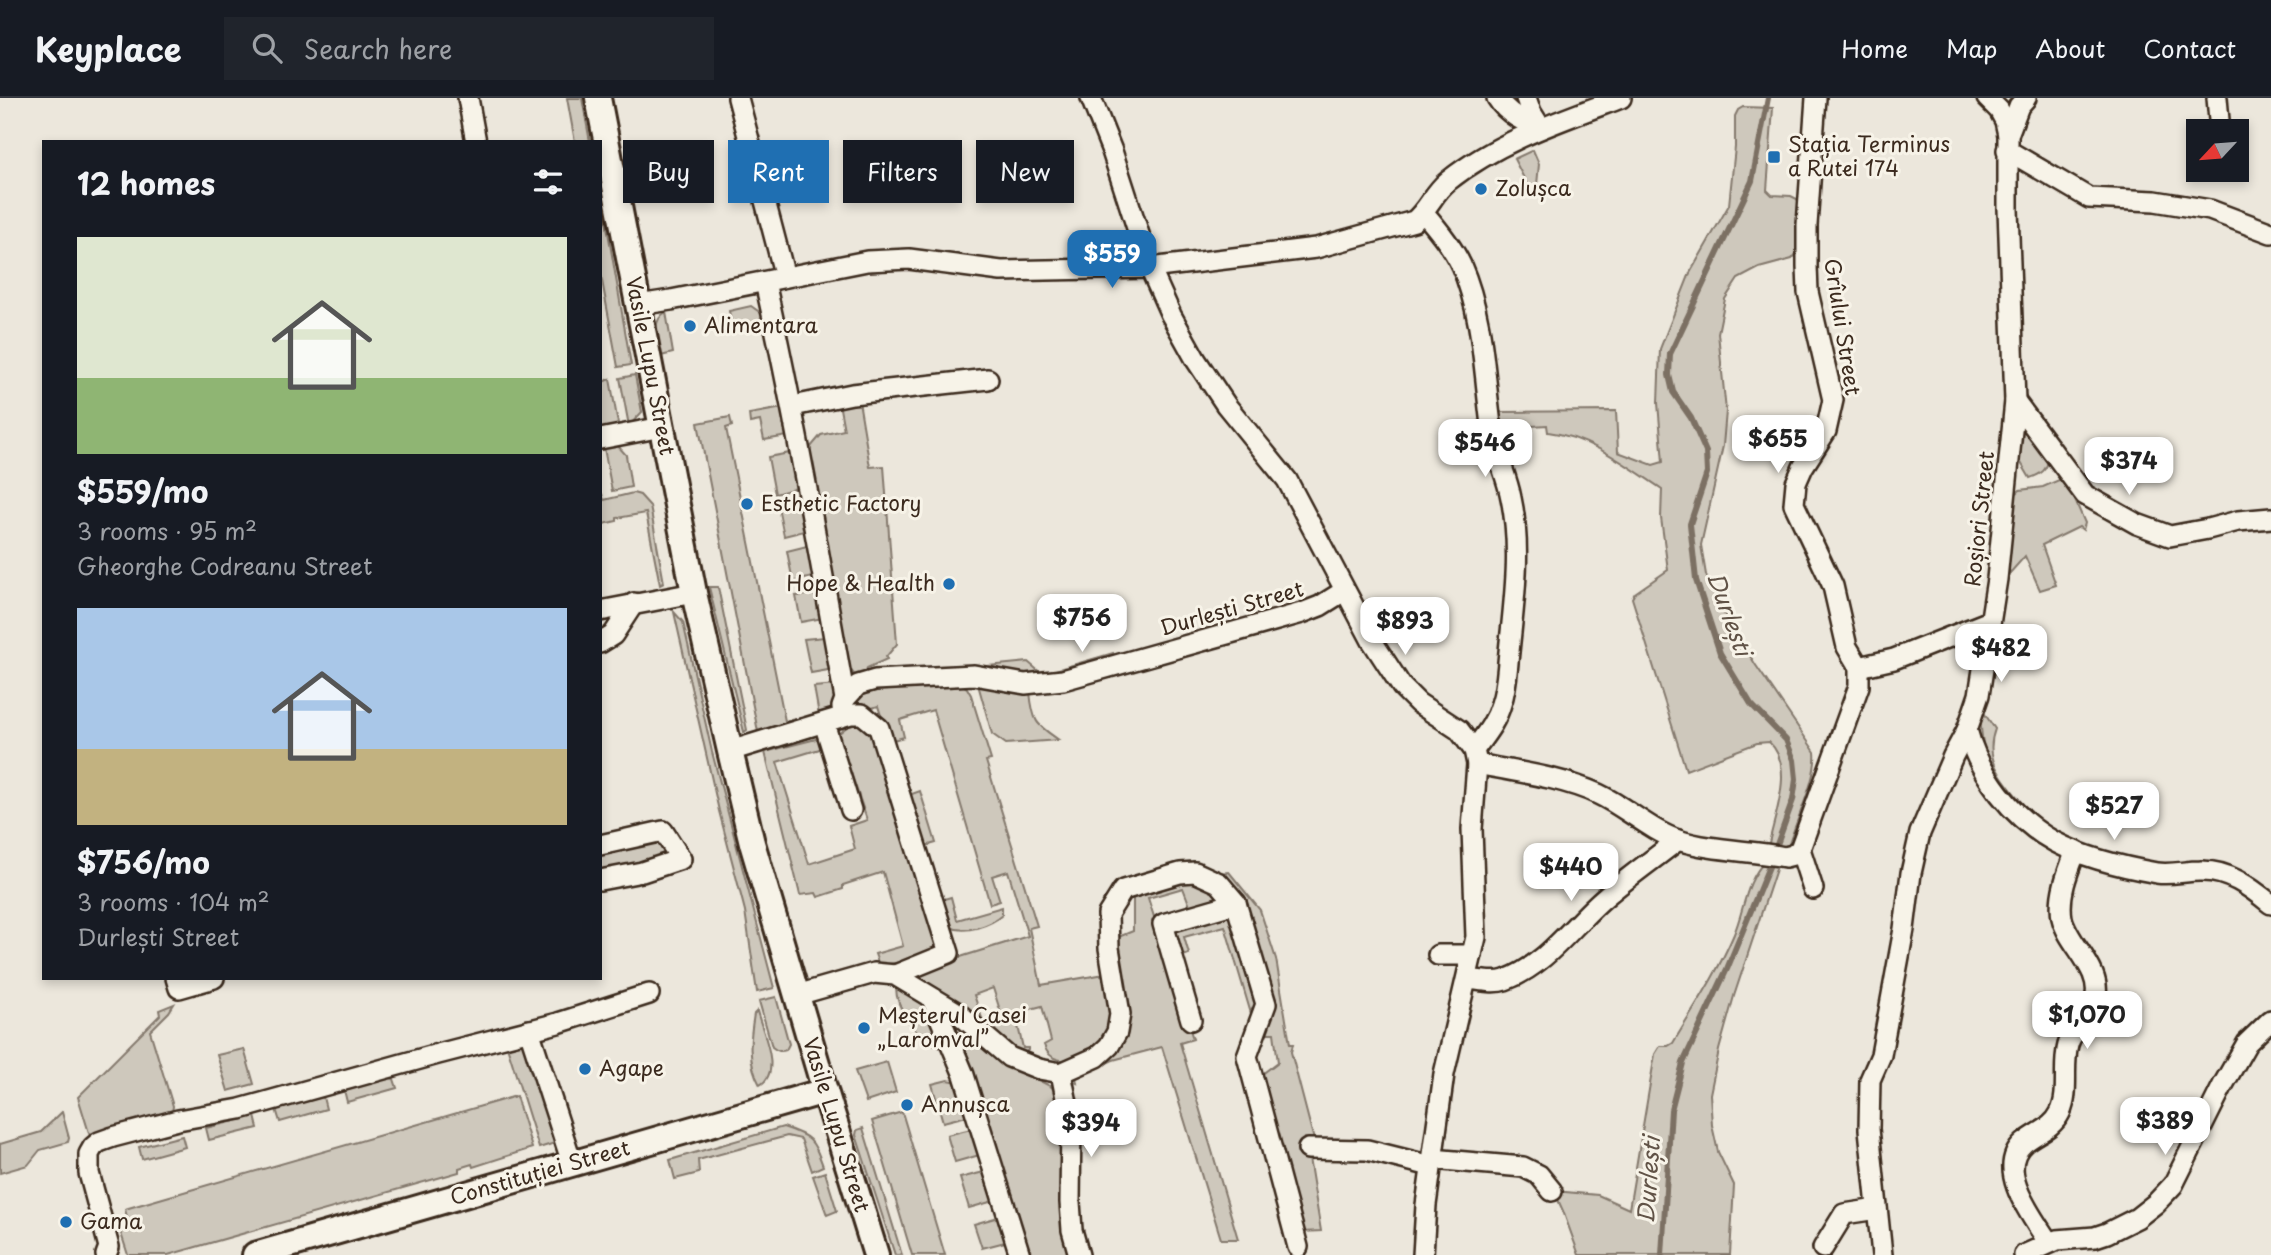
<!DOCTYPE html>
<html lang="en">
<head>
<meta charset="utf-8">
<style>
  :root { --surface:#171b24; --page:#20242c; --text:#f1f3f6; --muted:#9ea1a6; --line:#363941; --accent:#1f6fb2 }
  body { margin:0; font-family:"Playpen Sans",sans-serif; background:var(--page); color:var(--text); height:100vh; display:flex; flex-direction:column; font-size:26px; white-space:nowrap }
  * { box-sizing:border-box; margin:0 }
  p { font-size:23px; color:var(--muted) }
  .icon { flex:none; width:38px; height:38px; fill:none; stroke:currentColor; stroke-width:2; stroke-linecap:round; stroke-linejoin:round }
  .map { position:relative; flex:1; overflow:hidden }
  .drawer { position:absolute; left:42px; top:42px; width:560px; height:840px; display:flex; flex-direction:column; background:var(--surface); border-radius:0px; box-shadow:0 4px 10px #0003 }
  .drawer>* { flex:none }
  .guide { position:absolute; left:623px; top:42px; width:665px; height:63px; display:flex; gap:14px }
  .needle { width:46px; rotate:244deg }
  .controls { position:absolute; left:2186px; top:21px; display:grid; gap:14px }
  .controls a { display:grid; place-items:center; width:63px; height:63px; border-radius:0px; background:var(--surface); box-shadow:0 4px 10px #0003; font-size:35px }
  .price { position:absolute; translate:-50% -60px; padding:0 16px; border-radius:14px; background:#fff; color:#222; font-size:23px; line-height:46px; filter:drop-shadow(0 2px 4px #0008) }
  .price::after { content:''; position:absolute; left:50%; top:42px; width:21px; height:16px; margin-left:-10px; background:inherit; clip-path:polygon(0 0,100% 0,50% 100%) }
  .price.on { background:var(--accent); color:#fff }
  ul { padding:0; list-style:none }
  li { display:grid; align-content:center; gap:14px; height:371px; padding:0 35px }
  li span { display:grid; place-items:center; height:217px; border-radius:0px; color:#555 }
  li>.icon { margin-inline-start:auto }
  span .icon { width:126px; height:126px; fill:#fffc; stroke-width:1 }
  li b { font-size:30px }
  h2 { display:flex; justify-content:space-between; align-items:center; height:84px; padding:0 35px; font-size:30px }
  .tag { padding:0 24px; border-radius:0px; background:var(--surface); box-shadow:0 4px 10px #0003; font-size:24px; line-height:63px }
  .tag.on { background:var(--accent); color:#fff }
  header { display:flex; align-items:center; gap:42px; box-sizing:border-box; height:98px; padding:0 35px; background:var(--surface); border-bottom:2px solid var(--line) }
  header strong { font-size:33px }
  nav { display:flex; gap:38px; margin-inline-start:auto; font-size:24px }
  .search { width:490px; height:63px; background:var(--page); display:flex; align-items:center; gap:18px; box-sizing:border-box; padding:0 24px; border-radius:0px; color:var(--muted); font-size:26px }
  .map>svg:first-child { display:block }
</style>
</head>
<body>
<header>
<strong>Keyplace</strong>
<div class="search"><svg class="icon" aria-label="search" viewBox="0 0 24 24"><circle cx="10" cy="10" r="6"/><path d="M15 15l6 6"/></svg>Search here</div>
<nav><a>Home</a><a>Map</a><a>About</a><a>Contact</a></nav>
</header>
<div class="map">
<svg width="2271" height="1157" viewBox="0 0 2271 1157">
  <rect width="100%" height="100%" fill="#ece7dc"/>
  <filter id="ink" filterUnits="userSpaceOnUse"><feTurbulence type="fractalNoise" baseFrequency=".0143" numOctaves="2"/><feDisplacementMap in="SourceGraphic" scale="14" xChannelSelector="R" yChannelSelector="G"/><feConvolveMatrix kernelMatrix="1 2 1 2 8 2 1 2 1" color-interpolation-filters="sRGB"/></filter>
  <g filter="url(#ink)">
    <g fill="#cec8bc" stroke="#84796d" stroke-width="2">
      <path d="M567 0H582L590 44H575Z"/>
      <path d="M1743 9 1773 10 1767 92 1772 97 1791 98 1797 101 1801 108 1800 143 1797 155 1792 161 1759 170 1738 181 1725 201 1718 235 1726 313 1723 348 1701 447 1706 477 1720 510 1734 530 1755 566 1815 654C1818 681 1794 725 1787 753L1772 751 1769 745C1775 716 1795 667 1769 644L1757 645 1686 672 1632 500 1635 495 1668 472 1661 420 1662 391C1627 368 1590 339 1548 334L1547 327 1501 330 1500 314 1616 313 1618 354 1653 367 1663 364 1658 305 1660 251 1690 175 1729 107 1735 49V18L1738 12Z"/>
      <path d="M1533 52 1539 66 1536 97 1531 94 1514 61Z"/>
      <path d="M604 111 631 267 618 269 600 172V112Z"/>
      <path d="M751 208 765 218 768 226 733 234 729 213Z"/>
      <path d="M666 214 673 255 661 258C658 243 650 223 666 214Z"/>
      <path d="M635 277 642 314 629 328 620 280Z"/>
      <path d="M610 281 619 331 600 335V285Z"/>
      <path d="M859 303 870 369 884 368 897 546 886 559 887 561 867 570 865 575 856 579 845 564 804 357 821 337 844 332 839 305Z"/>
      <path d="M783 310 788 338 764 342 760 323 750 325 749 316Z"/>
      <path d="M730 319 732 328 726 330 785 623 819 617 814 589 837 587 838 598 826 621 759 639 698 325Z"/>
      <path d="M2019 331 2029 333 2049 359C2047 372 2042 376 2030 380L2017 358Z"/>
      <path d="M618 348 626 357 631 389 612 393 604 350Z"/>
      <path d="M790 355 798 386 797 390 775 396 768 359Z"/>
      <path d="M2061 381 2067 384 2085 425 2083 432 2079 429 2042 447 2056 487 2040 492 2025 458 2010 475 2006 462 2012 400 2020 392 2043 389Z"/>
      <path d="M633 395 640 397 650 408 664 485 660 487 646 415 617 420V423L603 426 600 415V396H602L604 402Z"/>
      <path d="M802 404 808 432 784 438 778 409Z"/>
      <path d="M811 447 816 478 793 484 787 453Z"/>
      <path d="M709 489H718L747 632 744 634Z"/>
      <path d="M817 496 823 520 801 524 796 498Z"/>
      <path d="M674 514 683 524 712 654 774 890 757 894 745 813 719 713Z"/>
      <path d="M825 539 833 566 828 572 811 575 804 541Z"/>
      <path d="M1113 555 1114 563 1042 580 895 577 1028 564 1042 576Z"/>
      <path d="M960 586 967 590 971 597 991 662 986 663 1037 828 1029 830 1041 887 1105 876C1108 892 1113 908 1111 925 1106 951 1055 981 1044 947L1051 943 1042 908 1015 915 1023 950H1028V952L1025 955 1018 954 986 931 1004 925 993 890 974 897 985 929 914 880 925 870 1028 838 1008 773 992 778 1000 803 990 806 933 612 900 622 904 639 889 643 878 608 863 613 853 608V603L861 591Z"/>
      <path d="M981 587 1030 594C1033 623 1035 626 1059 642L1006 646 992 636 979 590Z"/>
      <path d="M1980 609 1995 631C1984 660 2000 678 2018 700H2012C1985 663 1981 655 1980 609Z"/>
      <path d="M858 626 871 634 936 845C929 863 896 865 879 867L875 856 903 848 883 774 843 787V791L818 799 816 795 800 797 765 654 820 640 823 650 777 664 809 766 855 751 849 728 867 722 838 636 848 628Z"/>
      <path d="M920 693 936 745 922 749 906 698Z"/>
      <path d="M650 742 661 746 665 757 600 777V752Z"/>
      <path d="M1766 762 1774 763 1777 768 1734 898 1719 952 1710 996 1712 1027 1718 1054 1734 1087 1730 1157H1579L1563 1113 1554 1093 1598 1097 1629 1111 1655 956 1660 948H1668L1673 945C1694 910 1718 874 1734 836 1745 809 1745 784 1766 762Z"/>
      <path d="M1229 774 1260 812 1276 861 1290 946H1293L1291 954 1315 1046 1307 1048 1321 1133 1302 1134 1257 980 1278 964 1274 935H1266L1268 924 1218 775Z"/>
      <path d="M1189 783 1219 793 1220 801 1195 811 1190 808 1183 790 1148 800 1193 941 1180 945 1238 1141H1221L1162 949 1113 962 1076 979 1077 985 1071 982 1074 977 1108 960 1116 840 1133 833V797L1140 793Z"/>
      <path d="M951 799 957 822 1002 809V817C990 828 965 836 950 829L937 803Z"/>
      <path d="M1225 813 1232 817 1260 912 1252 919 1225 828 1184 839 1189 856 1178 860 1174 836 1179 826Z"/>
      <path d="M896 887 926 909 939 949C917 940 895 912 896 887Z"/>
      <path d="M776 899 789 946 786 952C780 954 777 953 772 949L759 903Z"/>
      <path d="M174 906 169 914 150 933 173 1008 172 1015 90 1038 78 999 160 917 159 912Z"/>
      <path d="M757 913C762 933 783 974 760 987 747 964 750 940 754 916Z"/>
      <path d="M949 919 1006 966 1052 989 1061 1013 1075 1157H1026Z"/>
      <path d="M523 944 558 1044 539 1050 506 945Z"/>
      <path d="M244 951 254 986 228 993 217 957Z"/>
      <path d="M887 964 896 994 866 1004 855 973Z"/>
      <path d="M390 980 394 981 397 990 347 1004 344 992Z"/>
      <path d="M948 982 963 985 971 1017 943 1024 932 986Z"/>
      <path d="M516 998 532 1050 473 1069 472 1066 459 1070V1074L168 1157H128L118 1126 128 1123 125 1111Z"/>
      <path d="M323 999 326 1011 280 1024 276 1011Z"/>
      <path d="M62 1014 69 1040 68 1044 40 1052 28 1067 0 1075V1046L41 1034Z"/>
      <path d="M902 1014 945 1157H912L872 1023Z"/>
      <path d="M255 1018 258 1030 209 1042 206 1030Z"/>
      <path d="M783 1029C811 1038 813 1041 823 1068L812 1073 801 1041 787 1038 698 1062 699 1075 675 1081 670 1062Z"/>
      <path d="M863 1030 902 1157H895L856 1037 857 1032Z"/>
      <path d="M975 1030 983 1056 955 1064 947 1037Z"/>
      <path d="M182 1038 185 1049 142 1061 139 1049Z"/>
      <path d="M988 1073 997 1102 969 1110 960 1080Z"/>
      <path d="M825 1074 837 1113 827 1117 813 1078Z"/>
      <path d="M1002 1118 1009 1143 982 1150 974 1126Z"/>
    </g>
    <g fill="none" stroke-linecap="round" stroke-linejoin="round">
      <path stroke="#7c7064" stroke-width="6" d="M1662 1157 1671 1012 1683 965 1727 871 1770 766 1793 702 1796 681 1794 662 1786 642 1751 606 1720 555 1696 482 1690 426 1707 375 1706 354 1691 320 1673 294 1669 277 1670 256 1752 83 1768 0"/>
      <g stroke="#3b2a1e" stroke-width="24">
        <g id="minor">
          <path d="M468 0 476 44"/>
          <path d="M738 0 785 179"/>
          <path d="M1091 0 1112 53 1150 170 1171 217 1196 262 1226 307 1287 382 1372 543 1402 589 1418 605 1459 632 1474 652 1477 666 1472 731 1476 839 1444 976 1426 1107 1423 1157"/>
          <path d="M1497 0C1507 16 1523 24 1541 30"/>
          <path d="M1526 0 1531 14 1541 30"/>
          <path d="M2217 0 2220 33"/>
          <path d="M2008 37 2019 8 2026 0"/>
          <path d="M2007 52 2089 100 2155 103 2210 112 2271 135"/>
          <path d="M1424 115C1438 131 1452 148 1461 167 1484 219 1484 279 1492 334 1496 357 1507 378 1511 400 1522 451 1514 503 1509 554 1507 572 1507 589 1501 606 1496 624 1485 637 1474 652"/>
          <path d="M765 184C796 323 820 462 845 601L842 609"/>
          <path d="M638 207 671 202 867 163 909 161 1001 173 1150 170 1316 150 1414 123C1428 112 1433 95 1448 83 1498 43 1562 22 1621 0"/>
          <path d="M2015 303 2085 397 2137 426 2170 438 2208 431 2238 423 2271 420"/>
          <path d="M793 308 852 296 988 281"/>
          <path d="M600 341 662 329"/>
          <path d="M600 513 694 495"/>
          <path d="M600 545 613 537 634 505"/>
          <path d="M1859 569 1894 561 1990 523"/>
          <path d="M845 601 858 587 875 582 974 577 1025 586 1063 582 1302 515 1320 508 1344 493"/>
          <path d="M824 625 851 712"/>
          <path d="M1967 632C1979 677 2013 721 2055 744 2085 760 2123 769 2157 775 2172 777 2185 773 2200 773 2228 772 2250 789 2271 806"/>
          <path d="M730 653 851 616H862L879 630 949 855 895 877"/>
          <path d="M1477 666C1517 674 1561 679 1598 696 1626 709 1649 732 1678 742 1712 753 1749 752 1785 759L1793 757 1800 751 1859 588V569L1847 549 1833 488 1794 406 1796 385 1803 369 1826 333 1833 302 1808 194 1807 168V127L1816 0"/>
          <path d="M600 747 663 733 681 761 642 774 600 782"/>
          <path d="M1800 751 1813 791"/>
          <path d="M1438 857H1472"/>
          <path d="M176 880 179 890 214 880"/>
          <path d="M1467 881C1479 882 1494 886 1505 882 1547 867 1573 826 1605 799 1628 779 1654 761 1678 742"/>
          <path d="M797 897 874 875 895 877 958 915 1009 959 1039 971 1061 975 1097 959 1109 948 1117 934 1120 916 1109 850 1108 816 1123 792 1180 775 1195 774 1219 785 1236 805 1266 906 1247 958 1298 1149"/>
          <path d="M932 901 964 977 1020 1157"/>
          <path d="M1191 922 1163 826 1236 805"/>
          <path d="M529 932 572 1065"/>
          <path d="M1061 975 1071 1025 1070 1104 1072 1132 1079 1157"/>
          <path d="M1308 1051 1367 1052 1431 1068"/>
          <path d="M1432 1061 1523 1069 1539 1077 1552 1093"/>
          <path d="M2049 1145C2033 1120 1994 1071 2024 1045 2037 1034 2052 1031 2060 1015 2070 995 2062 969 2068 947 2072 930 2090 919 2095 902 2104 872 2068 847 2062 820 2058 797 2068 773 2076 753"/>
          <path d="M1823 1150 1844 1116 1877 1111"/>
          <path d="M106 1157 109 1149 89 1075V1056L93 1049 99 1044 113 1039 178 1022 240 1011 438 956 558 925 649 896"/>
          <path d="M1882 1157 1869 1031 1870 982 1881 957 1904 831 1911 775 1920 735 1953 658 1967 632 1979 597 1997 481 2015 303 2008 111V37L2005 23 1999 12 1987 0"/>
          <path d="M2024 1157 2057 1142 2095 1139 2107 1135 2137 1120 2156 1105 2173 1087 2223 987 2247 945 2271 922"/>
        </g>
      </g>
      <g stroke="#3b2a1e" stroke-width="30">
        <g id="major">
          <path d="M598 0 694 495 730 653 752 745 825 993 876 1157"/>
          <path d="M255 1157 825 993"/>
        </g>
      </g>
      <use href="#minor" stroke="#f7f3e8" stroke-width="19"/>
      <use href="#major" stroke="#f7f3e8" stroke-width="24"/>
    </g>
  </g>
  <g fill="#1f6fb2" stroke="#f7f3e8" stroke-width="2.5">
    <rect x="1767" y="52" width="14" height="14" rx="3.5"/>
    <circle cx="1481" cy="91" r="7"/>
    <circle cx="690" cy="228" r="7"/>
    <circle cx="747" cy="406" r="7"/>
    <circle cx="949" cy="486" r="7"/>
    <circle cx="864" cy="930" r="7"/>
    <circle cx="585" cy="971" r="7"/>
    <circle cx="907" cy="1007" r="7"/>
    <circle cx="66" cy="1124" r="7"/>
  </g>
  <g text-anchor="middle" stroke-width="6" stroke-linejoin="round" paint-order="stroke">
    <g font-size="21" fill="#3b2a1e" stroke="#f7f3e8" text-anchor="start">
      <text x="1788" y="54">Stația Terminus<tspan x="1788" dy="24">a Rutei 174</tspan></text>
      <text x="1495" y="98">Zolușca</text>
      <text x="704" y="235">Alimentara</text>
      <text x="761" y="413">Esthetic Factory</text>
      <text x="935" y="493" text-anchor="end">Hope &amp; Health</text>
      <text x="878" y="925">Meșterul Casei<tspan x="878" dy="24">„Laromval”</tspan></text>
      <text x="599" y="978">Agape</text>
      <text x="921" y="1014">Annușca</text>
      <text x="80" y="1131">Gama</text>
    </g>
    <g font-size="21" fill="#3b2a1e" stroke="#f7f3e8">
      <text transform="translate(1842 229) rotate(81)" y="7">Grîului Street</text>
      <text transform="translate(650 268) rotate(79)" y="7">Vasile Lupu Street</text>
      <text transform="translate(1980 421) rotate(-84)" y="7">Roșiori Street</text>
      <text transform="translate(1232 511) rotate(-16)" y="7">Durlești Street</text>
      <text transform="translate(836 1027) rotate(73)" y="7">Vasile Lupu Street</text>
      <text transform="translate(540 1075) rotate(-16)" y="7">Constituției Street</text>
    </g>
    <g font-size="23" font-style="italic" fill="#615347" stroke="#f7f3e8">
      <text transform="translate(1729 516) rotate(70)" y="8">Durlești</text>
      <text transform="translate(1649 1082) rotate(-86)" y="8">Durlești</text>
    </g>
  </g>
</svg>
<div class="controls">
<a><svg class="needle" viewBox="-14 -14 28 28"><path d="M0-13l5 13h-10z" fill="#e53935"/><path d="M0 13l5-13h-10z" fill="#9ea1a6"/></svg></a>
</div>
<b class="price on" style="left:1112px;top:192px">$559</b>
<b class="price" style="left:1778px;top:377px">$655</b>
<b class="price" style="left:1485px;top:381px">$546</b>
<b class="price" style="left:2129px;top:399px">$374</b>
<b class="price" style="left:1082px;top:556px">$756</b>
<b class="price" style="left:1405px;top:559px">$893</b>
<b class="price" style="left:2001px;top:586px">$482</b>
<b class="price" style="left:2114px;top:744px">$527</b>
<b class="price" style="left:1571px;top:805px">$440</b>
<b class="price" style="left:2087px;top:953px">$1,070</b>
<b class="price" style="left:2165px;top:1059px">$389</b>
<b class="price" style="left:1091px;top:1061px">$394</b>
<div class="guide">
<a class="tag">Buy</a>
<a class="tag on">Rent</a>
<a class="tag">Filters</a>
<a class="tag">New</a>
</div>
<section class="drawer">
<h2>12 homes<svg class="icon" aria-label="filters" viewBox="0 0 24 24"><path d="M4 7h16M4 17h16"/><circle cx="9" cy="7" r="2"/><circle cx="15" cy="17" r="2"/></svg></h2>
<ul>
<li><span style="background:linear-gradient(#dfe7d0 65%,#8fb573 0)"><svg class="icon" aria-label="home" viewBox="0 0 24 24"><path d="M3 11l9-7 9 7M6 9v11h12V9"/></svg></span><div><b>$559/mo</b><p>3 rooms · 95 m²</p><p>Gheorghe Codreanu Street</p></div></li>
<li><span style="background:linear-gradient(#a9c7e8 65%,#c2b280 0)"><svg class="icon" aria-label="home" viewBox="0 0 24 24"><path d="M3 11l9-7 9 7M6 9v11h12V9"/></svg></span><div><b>$756/mo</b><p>3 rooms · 104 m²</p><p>Durlești Street</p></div></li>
</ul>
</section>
</div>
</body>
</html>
